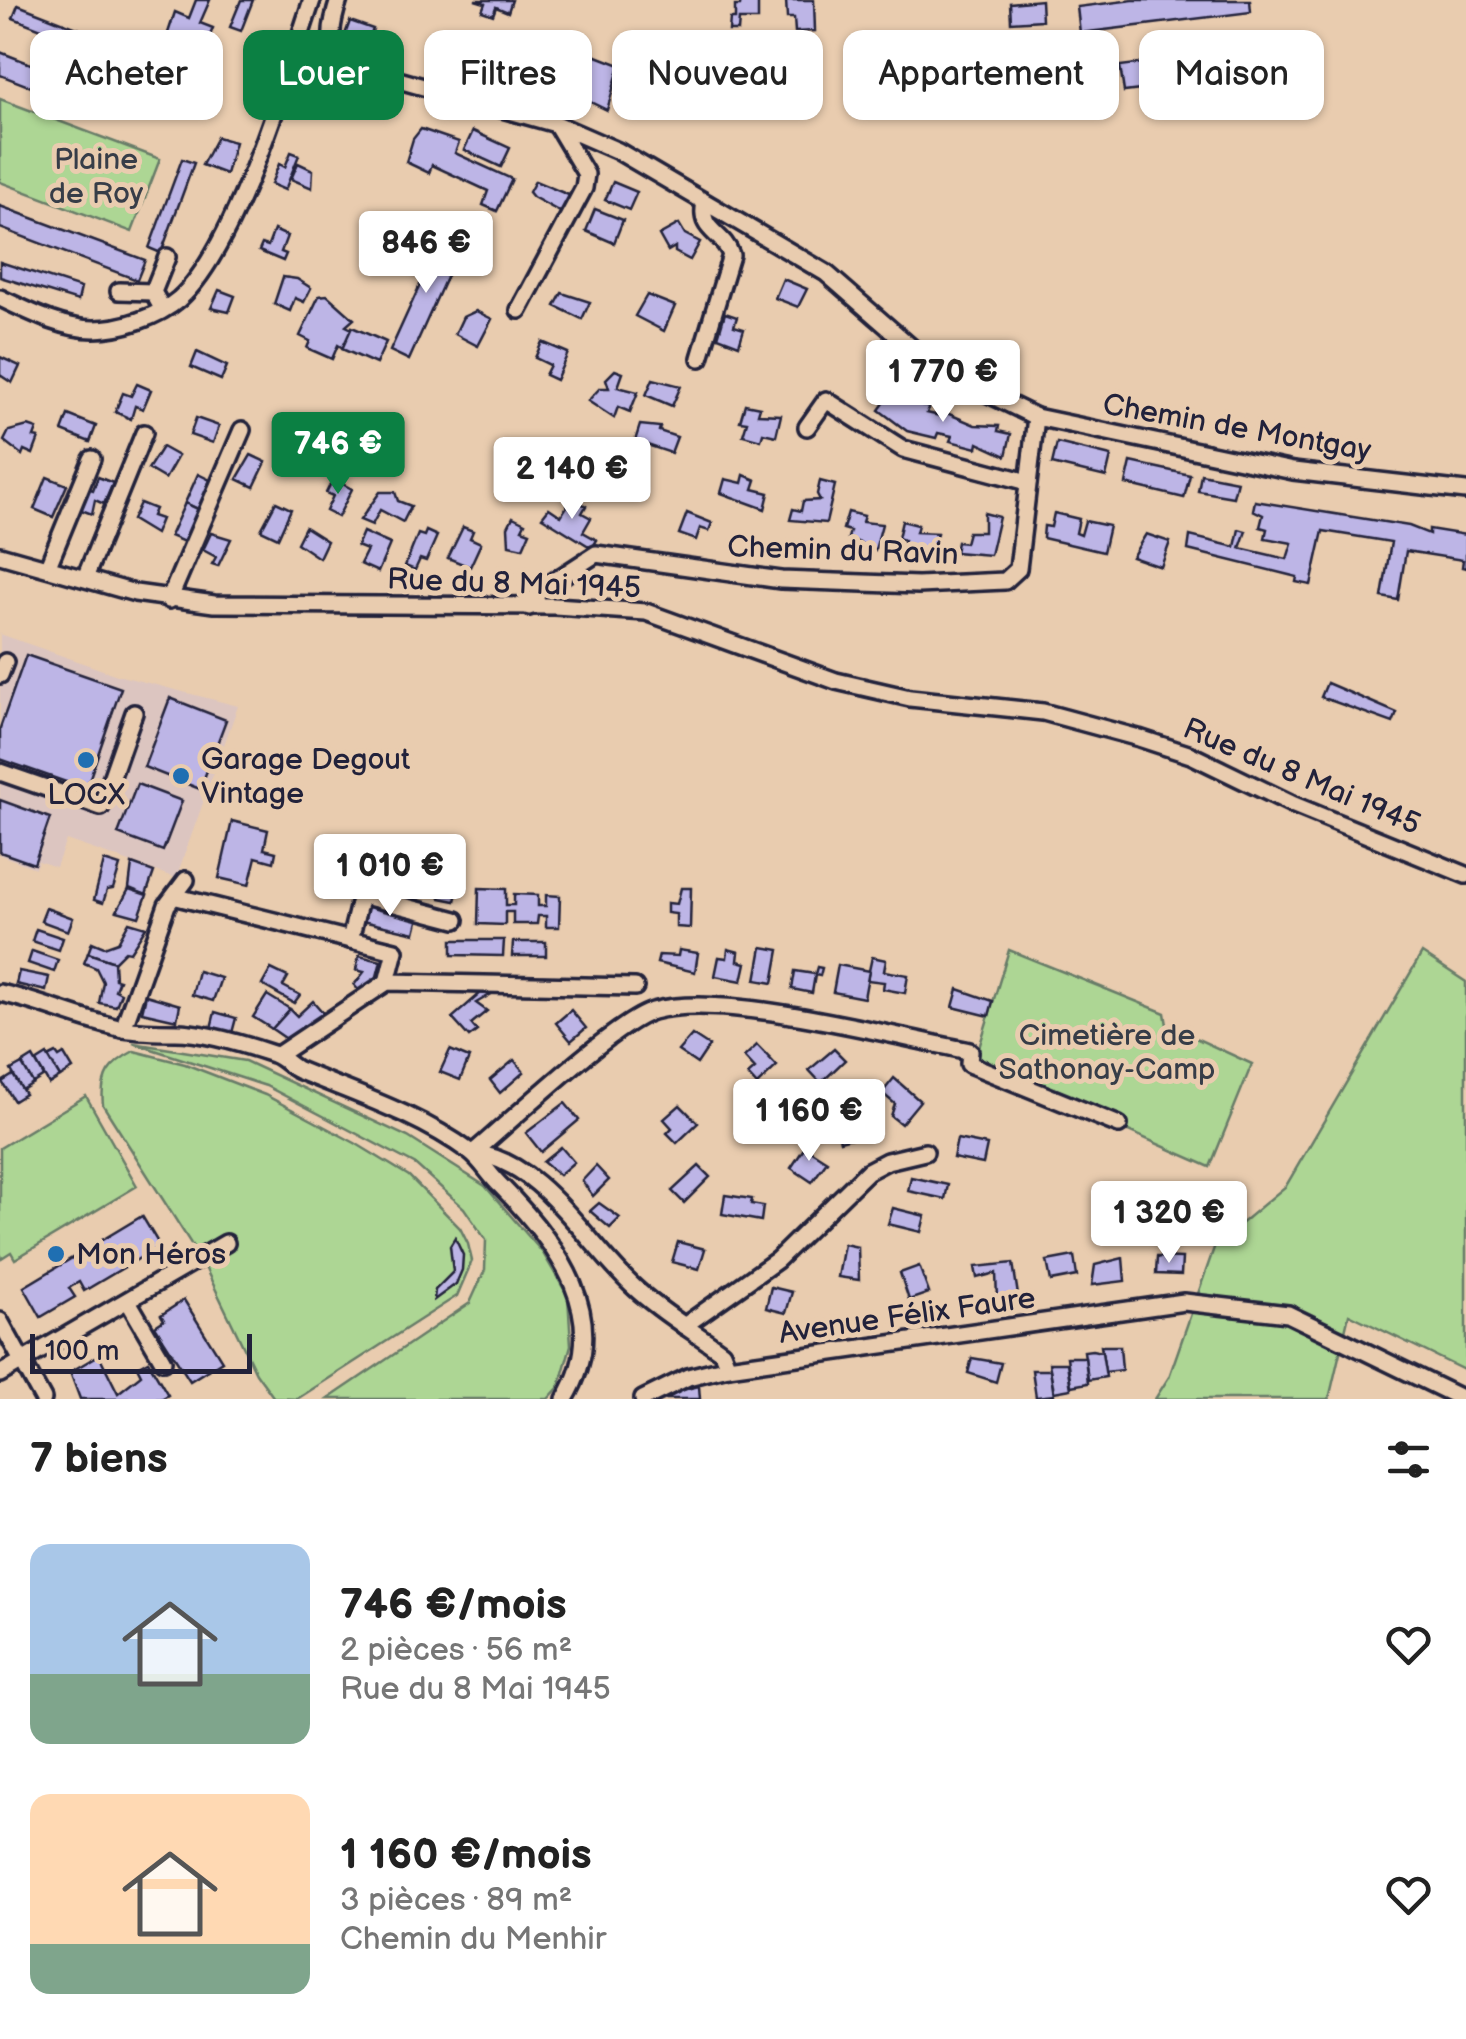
<!DOCTYPE html>
<html lang="fr">
<head>
<meta charset="utf-8">
<style>
  :root { --surface:#fff; --page:#f6f6f6; --text:#222; --muted:#767676; --accent:#0b8043 }
  body { margin:0; font-family:"Balsamiq Sans",sans-serif; background:var(--page); color:var(--text); height:100vh; display:flex; flex-direction:column; font-size:38px; white-space:nowrap }
  * { box-sizing:border-box; margin:0 }
  p { font-size:32px; color:var(--muted) }
  .icon { flex:none; width:55px; height:55px; fill:none; stroke:currentColor; stroke-width:2; stroke-linecap:round; stroke-linejoin:round }
  .map { position:relative; height:1399px; overflow:hidden }
  .sheet { display:flex; flex-direction:column; background:var(--surface); flex:1 }
  .sheet>* { flex:none }
  .top-card { position:absolute; left:30px; top:30px; width:1408px; height:90px; display:flex; gap:20px }
  .scale { position:absolute; left:30px; bottom:25px; width:222px; box-sizing:border-box; padding-left:10px; border:5px solid #22223b; border-top:0; font-size:28px; line-height:35px; white-space:nowrap; color:#22223b; -webkit-text-stroke:8px #e9ccaf; paint-order:stroke }
  .price { position:absolute; translate:-50% -85px; padding:0 22px; border-radius:10px; background:#fff; color:#222; font-size:32px; line-height:65px; filter:drop-shadow(0 2px 5px #0008) }
  .price::after { content:''; position:absolute; left:50%; top:60px; width:30px; height:22px; margin-left:-15px; background:inherit; clip-path:polygon(0 0,100% 0,50% 100%) }
  .price.active { background:var(--accent); color:#fff }
  ul { padding:0; list-style:none }
  li { display:flex; align-items:center; gap:30px; height:250px; padding:0 30px }
  li span { display:grid; place-items:center; flex:none; width:280px; height:200px; border-radius:20px; color:#555 }
  li>.icon { margin-inline-start:auto }
  span .icon { width:120px; height:120px; fill:#fffc; stroke-width:1 }
  li b { font-size:42px }
  h2 { display:flex; justify-content:space-between; align-items:center; height:120px; padding:0 30px; font-size:42px }
  .pill { padding:0 35px; border-radius:20px; background:var(--surface); box-shadow:0 2px 8px #0004; font-size:35px; line-height:90px }
  .pill.active { background:var(--accent); color:#fff }
  .map>svg:first-child { display:block }
</style>
</head>
<body>
<div class="map">
<svg width="1466" height="1399" viewBox="0 0 1466 1399">
  <rect width="100%" height="100%" fill="#e9ccaf"/>
  <filter id="ink" filterUnits="userSpaceOnUse"><feTurbulence type="fractalNoise" baseFrequency=".01" numOctaves="2"/><feDisplacementMap in="SourceGraphic" scale="20" xChannelSelector="R" yChannelSelector="G"/><feConvolveMatrix kernelMatrix="1 2 1 2 8 2 1 2 1" color-interpolation-filters="sRGB"/></filter>
  <g filter="url(#ink)">
    <path fill="#dcc5c0" d="M0 634 117 675 238 706 176 878 66 840 56 867 38 861 35 868 0 855Z"/>
    <g fill="#add694" stroke="#687c68" stroke-width="2.5">
      <path d="M0 99 160 159 132 232 0 182Z"/>
      <path d="M1009 950 1165 1013 1167 1025 1252 1064 1210 1167 1126 1130 1127 1122 975 1061Z"/>
      <path d="M1422 953 1466 982V1371L1349 1314 1329 1399H1155L1169 1377 1215 1245 1286 1186Z"/>
      <path d="M133 1043 245 1061 408 1137 485 1186 543 1253 568 1296 571 1345 559 1387 548 1399H328L470 1303 485 1270 486 1240 464 1208 416 1165 266 1086Z"/>
      <path d="M134 1051 185 1064 265 1095 355 1143 409 1176 460 1228 468 1244 472 1261 457 1296 297 1399 274 1398 256 1373 202 1261 103 1105C100 1076 109 1064 134 1051Z"/>
      <path d="M86 1096 137 1186 15 1259 11 1252 0 1259V1148Z"/>
    </g>
    <g fill="#bdb5e6" stroke="#22223b" stroke-width="2.5">
      <path d="M196 0H210L200 23 213 28 196 71 160 57 175 12 189 18Z"/>
      <path d="M241 0H253L241 31 230 27Z"/>
      <path d="M475 0H512L508 12 496 7 493 15 482 11 485 3Z"/>
      <path d="M741 0H758V20H739L738 31H729L730 19H735V6H740Z"/>
      <path d="M786 0H814L815 31 795 32 794 18H787Z"/>
      <path d="M1041 0 1042 20 1011 22 1010 3Z"/>
      <path d="M1133 0H1250L1251 12 1080 33 1077 7Z"/>
      <path d="M18 5 154 58 149 71 13 18Z"/>
      <path d="M350 21 373 29 366 47 343 40Z"/>
      <path d="M1242 51 1245 77 1124 92 1120 66Z"/>
      <path d="M0 52 124 100 116 120 0 75Z"/>
      <path d="M589 53 620 65 607 110 574 94 583 59 587 60Z"/>
      <path d="M955 60 956 79 911 82 909 63Z"/>
      <path d="M1036 82 1038 102 993 105 991 85Z"/>
      <path d="M421 129 459 142 455 153 512 179 497 211 483 205 488 191 432 165 429 173 406 162 413 139Z"/>
      <path d="M473 131 510 148 501 167 464 150Z"/>
      <path d="M217 137 235 142 226 174 202 165Z"/>
      <path d="M291 152 299 155 285 190 271 184 279 164 285 167Z"/>
      <path d="M182 159 194 163 161 253 149 248Z"/>
      <path d="M298 163 313 170 312 188 291 179Z"/>
      <path d="M535 181 571 196 562 213 533 197 529 192Z"/>
      <path d="M613 182 637 192 629 210 605 200Z"/>
      <path d="M0 206 145 260 137 280 0 228Z"/>
      <path d="M595 209 623 220 614 243 586 231Z"/>
      <path d="M679 224 685 234 700 242 690 260 675 252V247L668 251 659 235Z"/>
      <path d="M274 230 287 236 281 252 286 254 283 261 259 251 262 244 268 246Z"/>
      <path d="M444 232 463 240 409 360 390 351Z"/>
      <path d="M0 262 81 288 78 301 0 277Z"/>
      <path d="M283 277 297 279 311 288 304 302 295 298 290 311 274 304Z"/>
      <path d="M783 279 807 289 798 307 775 298Z"/>
      <path d="M219 290 235 296 229 312 211 308Z"/>
      <path d="M562 293 590 302 582 319 555 306Z"/>
      <path d="M327 295 354 319 346 326 352 329 343 348 338 345 332 359 307 348 310 341 300 336 319 296Z"/>
      <path d="M647 295 675 306 664 331 635 316Z"/>
      <path d="M476 311 492 319 478 346 455 334 463 317Z"/>
      <path d="M725 313 737 317 734 326 744 329 739 345 718 337Z"/>
      <path d="M352 327 386 342 376 364 342 349Z"/>
      <path d="M542 342 568 353 556 380 545 375 550 365 535 358Z"/>
      <path d="M197 352 227 366 221 380 191 367Z"/>
      <path d="M0 357 20 366 12 383 0 375Z"/>
      <path d="M615 370 623 373 618 387 638 392 630 412 618 407 614 418 588 401 600 388H609L606 379Z"/>
      <path d="M653 379 681 386 672 406 646 395Z"/>
      <path d="M137 384 151 390 143 409 135 406 131 419 115 412 123 393 131 396Z"/>
      <path d="M892 392 929 408 927 413 940 416 942 411 975 425 999 426 998 431 1011 434 1006 456 978 443 977 448 950 441 952 436 938 433 936 438 907 431 879 410Z"/>
      <path d="M745 404 760 407 758 414 781 415 776 436 763 433 761 440 743 435 747 422 740 421Z"/>
      <path d="M68 415 96 426 90 442 62 431Z"/>
      <path d="M196 418 219 426 213 443 190 435Z"/>
      <path d="M640 425 660 427 659 431 677 437 671 453 635 441Z"/>
      <path d="M28 426 37 429 34 437 39 438 33 454 24 450 22 455 4 441 9 431Z"/>
      <path d="M1057 443 1111 456 1106 477 1052 464Z"/>
      <path d="M162 447 178 456 165 479 148 469Z"/>
      <path d="M251 455 266 462 254 487 237 479Z"/>
      <path d="M1131 462 1190 475 1184 498 1126 484Z"/>
      <path d="M198 474 210 480 200 510 185 503Z"/>
      <path d="M1201 474 1237 481 1233 497 1198 491Z"/>
      <path d="M744 475 756 480 753 489 769 493 765 509 721 493 725 479 742 483Z"/>
      <path d="M47 477 67 485 53 517 34 509Z"/>
      <path d="M98 477 113 483 104 504 95 500 92 514 76 508 85 487 93 490Z"/>
      <path d="M333 479 352 489 338 517 326 511 333 496 326 493Z"/>
      <path d="M820 481 835 485 826 523 790 520 793 509 801 511 803 501 820 500 817 494Z"/>
      <path d="M380 492H395L398 501 411 506 403 522 380 510 372 525 360 520Z"/>
      <path d="M572 498 586 506 582 513 591 518 583 532 597 540 592 548 542 517 549 508 561 516Z"/>
      <path d="M1255 501 1409 526 1429 534V529L1466 535V568L1462 567 1463 560 1406 551 1398 600 1382 597 1391 542 1323 531 1311 585 1296 582 1297 577 1188 550 1190 536 1235 547 1239 529 1246 531 1240 548 1287 559 1292 543 1265 538 1267 529 1260 527 1263 515 1253 510Z"/>
      <path d="M276 502 291 509 278 538 261 530Z"/>
      <path d="M140 503 155 509 152 516 161 519 155 534 132 520Z"/>
      <path d="M185 503 200 510 184 542 170 536Z"/>
      <path d="M848 512 864 516 862 522 882 524 875 550 848 538 850 531 843 529Z"/>
      <path d="M687 513 712 523 709 531 700 528 696 540 679 534Z"/>
      <path d="M984 513 999 517 990 555 955 552 957 542 965 543 968 532H984Z"/>
      <path d="M1054 513 1079 519 1076 533 1081 535 1085 521 1109 526 1103 552 1043 538 1044 526 1051 527Z"/>
      <path d="M513 517 525 523 522 529 530 532 523 548 509 545 508 527Z"/>
      <path d="M902 521 918 525 916 532 937 533 930 560 902 548 904 540 898 538Z"/>
      <path d="M305 527 327 541 319 558 297 543Z"/>
      <path d="M463 527 473 531 470 538 481 543 470 567 448 558Z"/>
      <path d="M426 531 437 536 426 561 420 559 415 570 405 566 418 534 424 536Z"/>
      <path d="M363 532 390 544 378 572 360 564 367 550 357 546Z"/>
      <path d="M211 533 231 539 218 566 212 564 216 557 203 550Z"/>
      <path d="M1146 534 1170 542 1161 567 1132 557Z"/>
      <path d="M26 655 121 688 86 789 0 759V728Z"/>
      <path d="M1327 683 1397 713 1393 723 1321 697Z"/>
      <path d="M170 698 226 720 200 789 144 767Z"/>
      <path d="M137 784 182 801 163 851 118 834Z"/>
      <path d="M0 800 50 818 34 864 0 852Z"/>
      <path d="M232 821 268 830 264 849 276 852 274 862 256 857 249 885 219 878Z"/>
      <path d="M393 850 410 854 407 868 414 870 416 859 440 864 437 875 446 877 449 864 463 867 455 901 440 898 443 888 435 886 433 893 410 888 412 881 404 880 401 893 384 889Z"/>
      <path d="M104 861 120 866 113 889 107 890 103 903 94 900Z"/>
      <path d="M132 864 154 872 146 895 129 888Z"/>
      <path d="M479 888 506 889V905H514V894L538 895V906H546V895L560 896 559 927H546V916H538L537 924H513V912H505V925L478 924Z"/>
      <path d="M681 888H691L690 928 676 927V914L667 913V903L677 904Z"/>
      <path d="M129 889 147 895 139 917 117 911Z"/>
      <path d="M366 904 419 917 415 933 362 921Z"/>
      <path d="M46 908 73 918 68 931 41 921Z"/>
      <path d="M129 922 146 927 130 952 125 951 114 962 88 953 92 942 104 947 118 942Z"/>
      <path d="M36 929 63 938 59 950 32 941Z"/>
      <path d="M452 940H504L503 956 452 955Z"/>
      <path d="M513 942H546V956H512Z"/>
      <path d="M762 947 779 950 773 983 756 980Z"/>
      <path d="M728 949 739 952 738 961 746 963 742 981 715 976 719 957 727 958Z"/>
      <path d="M679 950 698 953 695 972 657 963 659 955 678 956Z"/>
      <path d="M32 951 58 960 54 972 28 963Z"/>
      <path d="M88 953 114 962 115 979 119 980 115 990 121 993 116 1006 99 1003 103 982 96 968 84 963Z"/>
      <path d="M359 956 381 961 375 984 361 993 354 985 364 972 356 970Z"/>
      <path d="M872 957 886 960 884 971 908 975 905 993 883 989 884 982 867 980Z"/>
      <path d="M838 965 869 971 864 998 833 992Z"/>
      <path d="M817 967 822 968 820 976 815 975 812 993 792 989 795 971 815 974Z"/>
      <path d="M271 969 288 977 283 986 300 995 294 1003 262 985Z"/>
      <path d="M19 971 49 977 46 991 16 984Z"/>
      <path d="M198 971 221 978 213 1001 192 995Z"/>
      <path d="M958 989 993 1001 989 1016 953 1007Z"/>
      <path d="M482 992H495L476 1003 487 1011 471 1024 477 1031 469 1037 452 1018Z"/>
      <path d="M146 995 180 1005 177 1020 142 1012Z"/>
      <path d="M267 995 290 1009 272 1029 253 1017Z"/>
      <path d="M313 1001 326 1016 288 1040 272 1029 290 1009 297 1016Z"/>
      <path d="M571 1010 586 1028 571 1041 556 1023Z"/>
      <path d="M215 1012 236 1018 232 1033 211 1028Z"/>
      <path d="M692 1035 709 1046 697 1064 678 1051Z"/>
      <path d="M757 1045 777 1066 757 1085 748 1075 755 1069 744 1057Z"/>
      <path d="M834 1049 845 1060 821 1083 809 1070Z"/>
      <path d="M450 1050 469 1058 460 1080 440 1072Z"/>
      <path d="M56 1053 59 1057 64 1054 73 1069 60 1077 48 1057Z"/>
      <path d="M47 1055 60 1077 49 1084 36 1062Z"/>
      <path d="M33 1057 44 1076 33 1083 22 1064Z"/>
      <path d="M514 1060 524 1072 500 1093 490 1080Z"/>
      <path d="M22 1064 33 1083 22 1090 11 1070Z"/>
      <path d="M13 1075 25 1094 14 1101 2 1082Z"/>
      <path d="M894 1078 920 1101 901 1124 891 1116 895 1104 882 1093Z"/>
      <path d="M565 1103 579 1120 541 1152 526 1133Z"/>
      <path d="M680 1105 698 1123 677 1143 667 1133 672 1128 664 1119Z"/>
      <path d="M865 1114 870 1133 840 1141 835 1122Z"/>
      <path d="M957 1139 987 1145 983 1164 953 1158Z"/>
      <path d="M561 1147 574 1162 559 1175 543 1162Z"/>
      <path d="M805 1147 827 1161 812 1182 791 1168Z"/>
      <path d="M596 1166 609 1180 593 1196 582 1181Z"/>
      <path d="M699 1166 710 1177 684 1203 672 1191Z"/>
      <path d="M911 1177 948 1185 945 1199 908 1191Z"/>
      <path d="M725 1195 752 1199 751 1204 763 1206 761 1221 722 1214Z"/>
      <path d="M599 1203 620 1218 610 1228 590 1211Z"/>
      <path d="M893 1208 925 1216 921 1232 888 1224Z"/>
      <path d="M142 1216 160 1246 84 1291 79 1282 69 1288 75 1297 41 1317 24 1287Z"/>
      <path d="M455 1238 463 1255 462 1270 456 1284 434 1300 435 1290 453 1272 450 1246Z"/>
      <path d="M678 1242 705 1249 699 1269 672 1262Z"/>
      <path d="M844 1244 858 1247 859 1280 838 1277Z"/>
      <path d="M1074 1256 1077 1276 1051 1281 1047 1261Z"/>
      <path d="M1157 1257 1182 1258 1181 1275 1156 1274Z"/>
      <path d="M1123 1258 1125 1281 1092 1285 1095 1265Z"/>
      <path d="M1013 1263 1018 1295 997 1299 996 1273 977 1278 975 1267Z"/>
      <path d="M919 1266 929 1293 909 1300 900 1273Z"/>
      <path d="M771 1287 792 1292 786 1313 766 1308Z"/>
      <path d="M184 1300 222 1361 190 1381 155 1326 164 1320 161 1315Z"/>
      <path d="M1101 1346H1120L1122 1370 1105 1372Z"/>
      <path d="M1092 1350 1102 1352 1106 1377 1088 1380 1084 1351Z"/>
      <path d="M99 1355 118 1393 141 1375 137 1367 148 1361 168 1395 161 1399H80L70 1372Z"/>
      <path d="M1067 1357H1085L1088 1383 1071 1386Z"/>
      <path d="M972 1358 1001 1363 996 1382 968 1373Z"/>
      <path d="M1049 1363H1067L1071 1389 1054 1392Z"/>
      <path d="M1032 1370H1050L1054 1395 1036 1397Z"/>
      <path d="M699 1386 700 1399H666L682 1390Z"/>
    </g>
    <g fill="none" stroke-linecap="round" stroke-linejoin="round">
      <g stroke="#22223b" stroke-width="22">
        <g id="minor">
          <path d="M339 0C330 27 325 49 352 67L556 124 618 151 826 273 935 368 1036 417 1293 471 1466 491"/>
          <path d="M119 291 153 292"/>
          <path d="M0 298C28 311 62 329 94 329 121 329 158 317 179 299 237 247 286 77 312 0"/>
          <path d="M162 308 153 292 167 257"/>
          <path d="M519 310 584 188 586 174 558 127"/>
          <path d="M700 358 731 255C723 231 698 232 705 203"/>
          <path d="M807 427 826 400 903 449 1028 482"/>
          <path d="M0 555 135 593 214 604 555 606 646 612 836 681 910 698 1043 712 1139 738 1191 755 1294 805 1466 875"/>
          <path d="M48 566 92 459"/>
          <path d="M85 578 144 433"/>
          <path d="M169 600 242 430"/>
          <path d="M529 607 539 591 596 554 781 580 918 585 1005 581 1018 569 1036 417"/>
          <path d="M0 675 5 662"/>
          <path d="M0 772 101 807 134 713"/>
          <path d="M177 897 395 951 387 982"/>
          <path d="M350 940 361 895 456 920"/>
          <path d="M0 993C43 1002 80 1020 123 1029 142 1032 158 1032 176 1032 205 1032 246 1045 273 1054 283 1057 289 1066 298 1070 356 1094 420 1115 470 1152 482 1161 490 1176 501 1186 558 1244 614 1319 565 1399"/>
          <path d="M123 1029 167 905 186 880"/>
          <path d="M278 1055 387 982 635 987"/>
          <path d="M473 1153C509 1123 615 1022 653 1011 724 991 891 1036 970 1051L969 1064 1119 1125"/>
          <path d="M473 1153C542 1160 586 1244 635 1288 662 1313 692 1330 722 1352L728 1367"/>
          <path d="M128 1301 163 1361"/>
          <path d="M0 1321 43 1399"/>
          <path d="M684 1326 777 1260 868 1171 887 1161 925 1152"/>
          <path d="M0 1374 226 1243"/>
          <path d="M643 1399 688 1377 728 1367 1184 1302 1288 1314 1463 1399"/>
        </g>
      </g>
      <use href="#minor" stroke="#e9ccaf" stroke-width="15"/>
    </g>
  </g>
  <g fill="#1f6fb2" stroke="#e9ccaf" stroke-width="4">
    <circle cx="86" cy="760" r="10"/>
    <circle cx="181" cy="776" r="10"/>
    <circle cx="56" cy="1254" r="10"/>
  </g>
  <g text-anchor="middle" stroke-width="10" stroke-linejoin="round" paint-order="stroke">
    <g font-size="30" fill="#373d48" stroke="#e9ccaf">
      <text x="96" y="169">Plaine<tspan x="96" dy="34">de Roy</tspan></text>
      <text x="1107" y="1045">Cimetière de<tspan x="1107" dy="34">Sathonay-Camp</tspan></text>
    </g>
    <g font-size="30" fill="#22223b" stroke="#e9ccaf">
      <text transform="translate(1237 427) rotate(10)" y="10">Chemin de Montgay</text>
      <text transform="translate(843 550) rotate(2)" y="10">Chemin du Ravin</text>
      <text transform="translate(514 583) rotate(2)" y="10">Rue du 8 Mai 1945</text>
      <text transform="translate(1302 776) rotate(23)" y="10">Rue du 8 Mai 1945</text>
      <text transform="translate(907 1315) rotate(-8)" y="10">Avenue Félix Faure</text>
    </g>
    <g font-size="30" fill="#22223b" stroke="#e9ccaf" text-anchor="start">
      <text x="201" y="769">Garage Degout<tspan x="201" dy="34">Vintage</tspan></text>
      <text x="86" y="804" text-anchor="middle">LOCX</text>
      <text x="76" y="1264">Mon Héros</text>
    </g>
  </g>
</svg>
<div class="scale">100 m</div>
<b class="price" style="left:426px;top:296px">846 €</b>
<b class="price" style="left:943px;top:425px">1 770 €</b>
<b class="price active" style="left:338px;top:497px">746 €</b>
<b class="price" style="left:572px;top:522px">2 140 €</b>
<b class="price" style="left:390px;top:919px">1 010 €</b>
<b class="price" style="left:809px;top:1164px">1 160 €</b>
<b class="price" style="left:1169px;top:1266px">1 320 €</b>
<div class="top-card">
<a class="pill">Acheter</a>
<a class="pill active">Louer</a>
<a class="pill">Filtres</a>
<a class="pill">Nouveau</a>
<a class="pill">Appartement</a>
<a class="pill">Maison</a>
</div>
</div>
<section class="sheet">
<h2>7 biens<svg class="icon" aria-label="filters" viewBox="0 0 24 24"><path d="M4 7h16M4 17h16"/><circle cx="9" cy="7" r="2"/><circle cx="15" cy="17" r="2"/></svg></h2>
<ul>
<li><span style="background:linear-gradient(#a9c7e8 65%,#7fa58c 0)"><svg class="icon" aria-label="home" viewBox="0 0 24 24"><path d="M3 11l9-7 9 7M6 9v11h12V9"/></svg></span><div><b>746 €/mois</b><p>2 pièces · 56 m²</p><p>Rue du 8 Mai 1945</p></div><svg class="icon" aria-label="heart" viewBox="0 0 24 24"><path d="M12 20l-8-8c-3-5 5-10 8-4 3-6 11-1 8 4z"/></svg></li>
<li><span style="background:linear-gradient(#ffd9b3 75%,#7fa58c 0)"><svg class="icon" aria-label="home" viewBox="0 0 24 24"><path d="M3 11l9-7 9 7M6 9v11h12V9"/></svg></span><div><b>1 160 €/mois</b><p>3 pièces · 89 m²</p><p>Chemin du Menhir</p></div><svg class="icon" aria-label="heart" viewBox="0 0 24 24"><path d="M12 20l-8-8c-3-5 5-10 8-4 3-6 11-1 8 4z"/></svg></li>
</ul>
</section>
</body>
</html>
